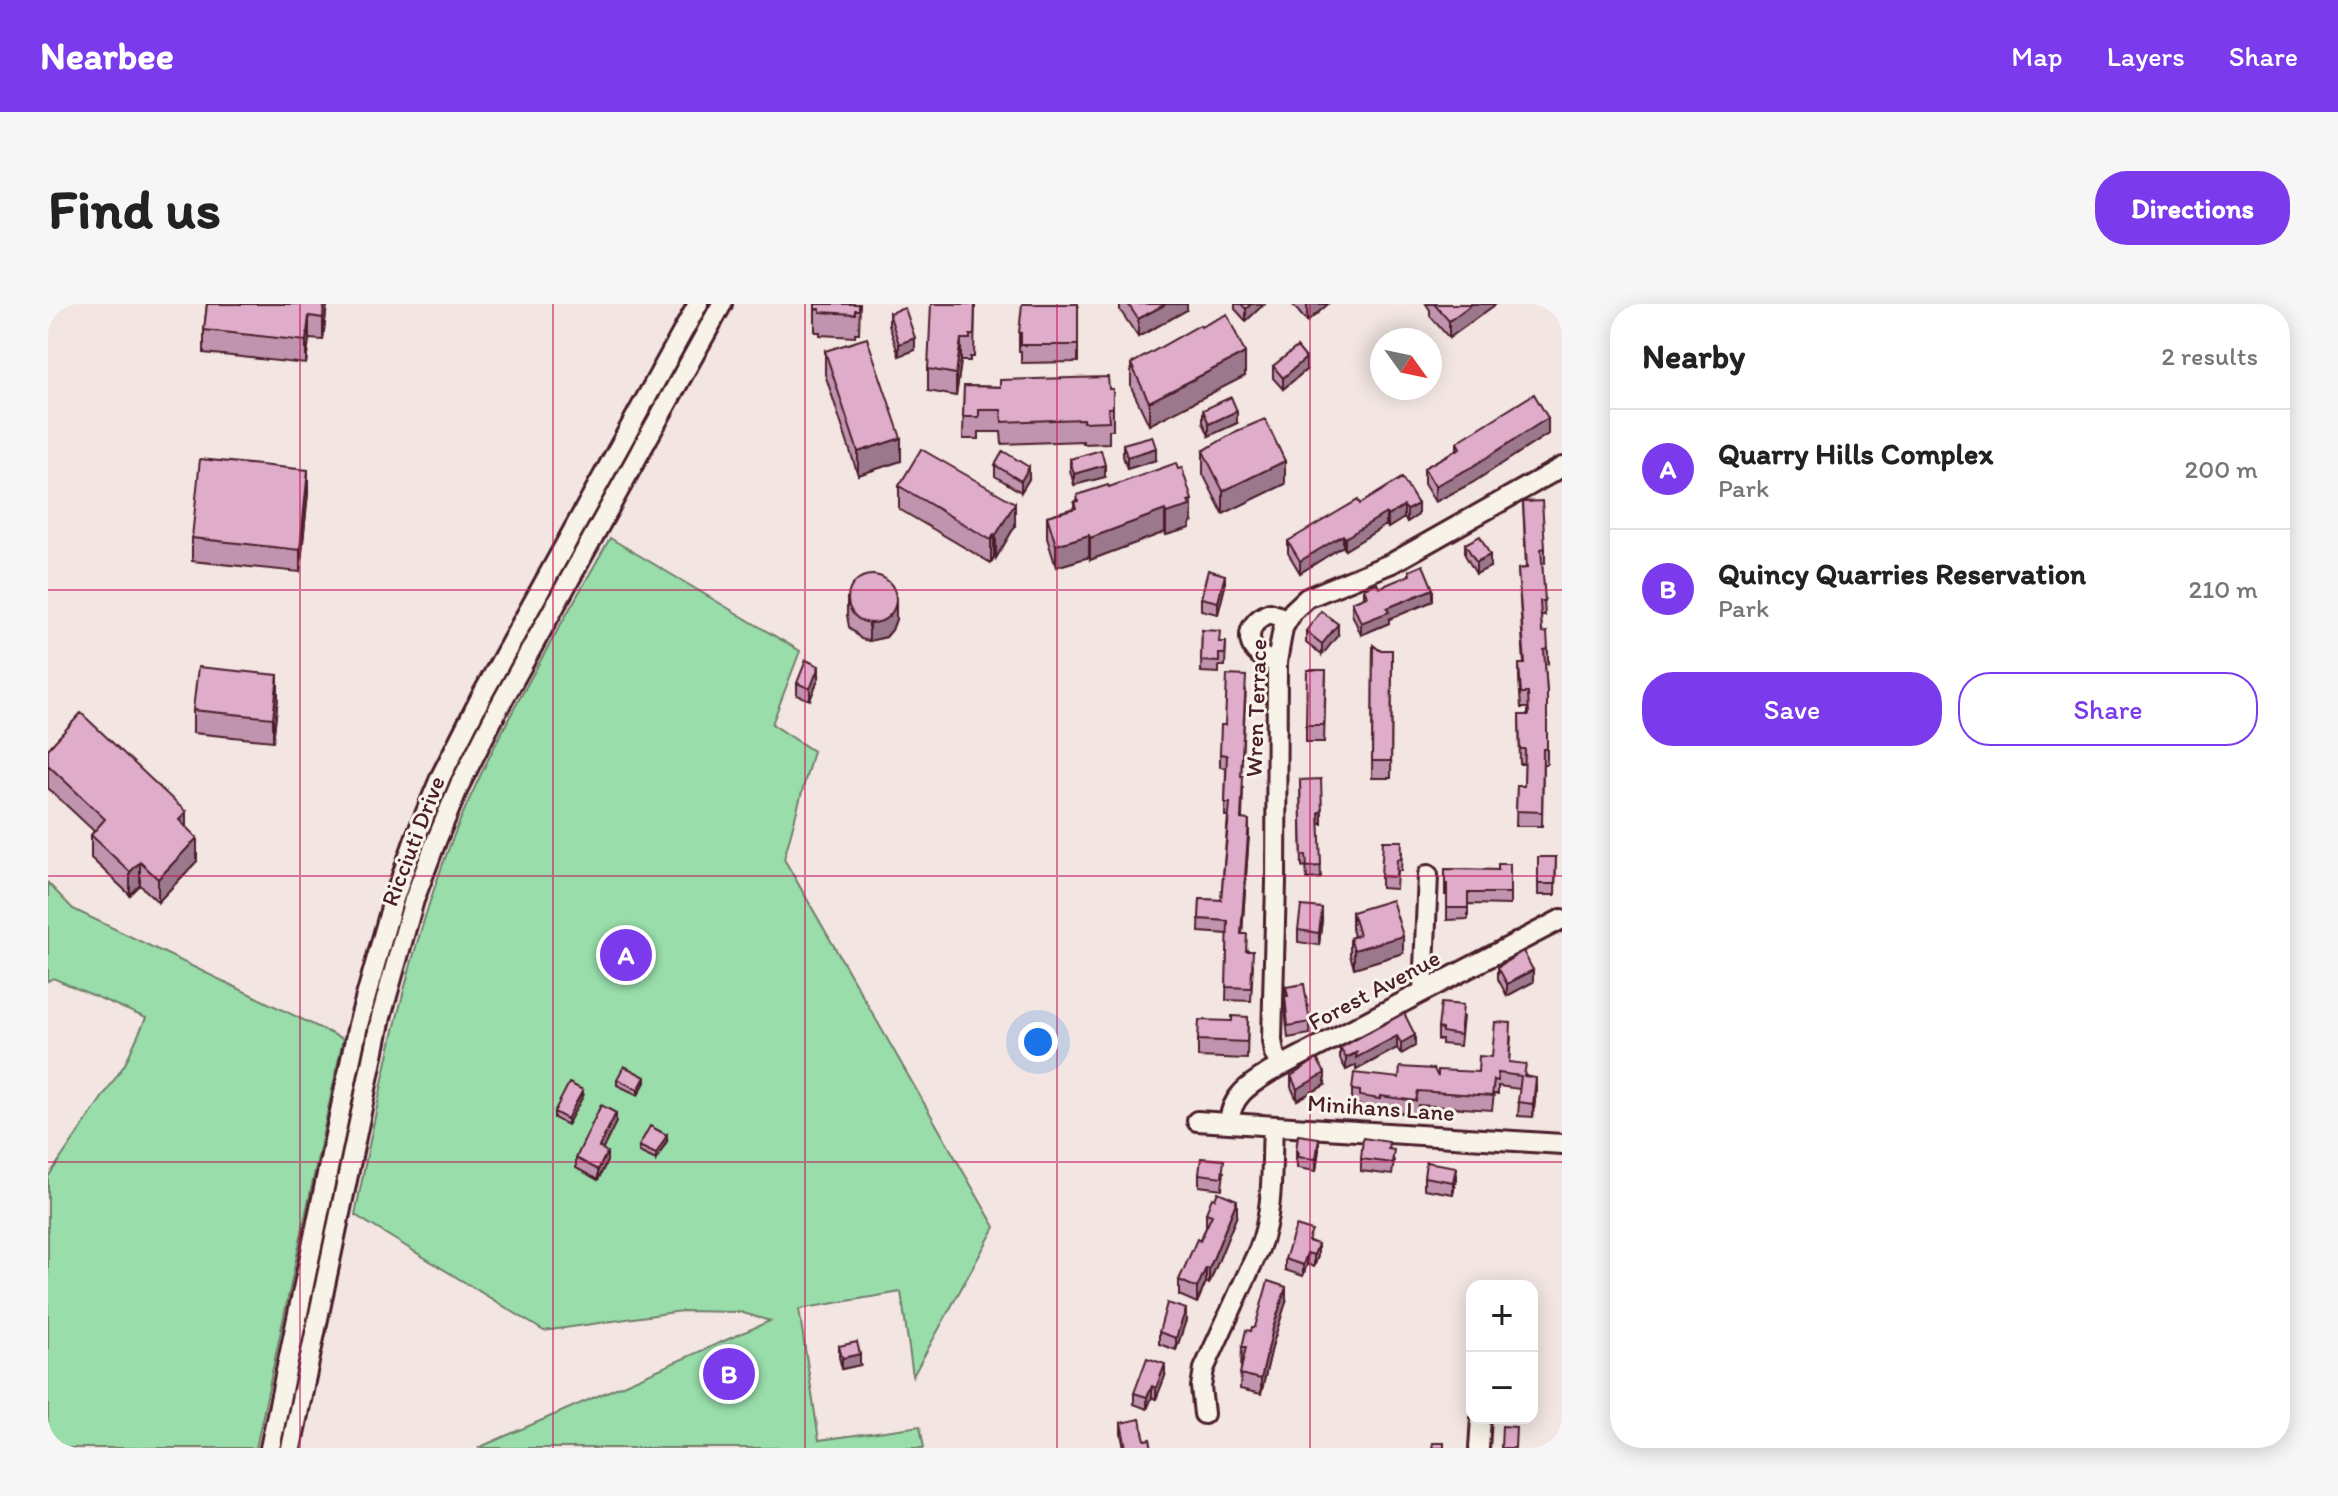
<!DOCTYPE html>
<html lang="en">
<head>
<meta charset="utf-8">
<style>
	:root { --surface:#fff; --page:#f6f6f6; --text:#222; --muted:#767676; --line:#e0e0e0; --accent:#7c3aed }
	body { margin:0; font-family:Itim,sans-serif; background:var(--page); color:var(--text) }
	.controls { position:absolute; right:24px; bottom:24px; display:grid; overflow:hidden; border-radius:16px; box-shadow:0 4px 20px #0003 }
	.controls button { width:72px; height:72px; display:grid; place-items:center; padding:0; border:0; border-bottom:2px solid var(--line); background:var(--surface); color:var(--text); font:40px sans-serif }
	.compass { position:absolute; left:1322px; top:24px; width:72px; height:72px; border-radius:50%; background:var(--surface); box-shadow:0 4px 20px #0003; rotate:123deg }
	.you { position:absolute; left:990px; top:738px; width:28px; height:28px; margin:-20px; border:6px solid #fff; border-radius:50%; background:#1a73e8; box-shadow:0 0 0 12px #1a73e833 }
	.badge { display:grid; place-items:center; width:52px; height:52px; border-radius:50%; background:var(--accent); color:#fff; font-size:26px; font-weight:700 }
	.pin { position:absolute; translate:-50% -50%; border:4px solid #fff; box-shadow:0 2px 8px #0006 }
	.list { margin:0; padding:0; list-style:none }
	h2 { display:flex; justify-content:space-between; align-items:center; height:104px; margin:0; padding:0 32px; font-size:34px }
	h2 small { font-size:26px; font-weight:400; color:var(--muted) }
	.list li { display:grid; grid-template-columns:52px 1fr auto; gap:24px; align-items:center; box-sizing:border-box; height:120px; padding:0 32px; border-top:2px solid var(--line) }
	.list b { display:block; font-size:30px; white-space:nowrap }
	.list p { margin:0; font-size:26px; white-space:nowrap; color:var(--muted) }
	.list em { font-size:26px; font-style:normal; color:var(--muted) }
	.actions { display:flex; gap:16px; padding:24px 32px }
	.actions a { flex:1; padding:18px 0; border:2px solid var(--accent); border-radius:32px; text-align:center; font-size:28px; color:var(--accent) }
	.actions .main { background:var(--accent); color:#fff }
	.map { position:relative; flex:none; width:1514px; height:1144px; overflow:hidden; border-radius:32px }
	header { display:flex; align-items:center; gap:48px; box-sizing:border-box; height:112px; padding:0 40px; background:var(--accent); color:#fff }
	header strong { font-size:38px }
	nav { display:flex; gap:44px; margin-inline-start:auto; font-size:28px }
	.intro { display:flex; align-items:center; justify-content:space-between; box-sizing:border-box; height:192px; padding:0 48px }
	h1 { margin:0; font-size:56px }
	.button { padding:20px 36px; border-radius:32px; background:var(--accent); color:#fff; font-size:28px; font-weight:700 }
	main { display:flex; gap:48px; padding:0 48px }
	aside { flex:1; background:var(--surface); border-radius:32px; box-shadow:0 4px 20px #0003 }
	.map>svg:first-child { display:block }
	.green { fill:#98ddaa; stroke:#717e6a; stroke-width:2 }
	.lines { fill:none; stroke-linecap:round; stroke-linejoin:round }
	.minor-casing { stroke:#4a1f2b; stroke-width:24 }
	.minor { stroke:#f7f3e8; stroke-width:18 }
	.wall { fill:#c094ae; stroke:#4a1f2b; stroke-width:2 }
	.shaded-wall { fill:#9c788d; stroke:#4a1f2b; stroke-width:2 }
	.building { fill:#dfacca; stroke:#4a1f2b; stroke-width:2 }
	.grid { fill:none; stroke:#c2185b; stroke-width:2; stroke-opacity:0.55 }
	.labels { text-anchor:middle; stroke-width:6; stroke-linejoin:round; paint-order:stroke }
	.street-label { font-size:24px; fill:#4a1f2b; stroke:#f7f3e8 }
</style>
</head>
<body>
<header>
<strong>Nearbee</strong>
<nav><a>Map</a><a>Layers</a><a>Share</a></nav>
</header>
<div class="intro"><h1>Find us</h1><a class="button">Directions</a></div>
<main>
<div class="map">
<svg width="1514" height="1144" viewBox="0 0 1514 1144">
	<rect width="100%" height="100%" fill="#f2e5e2"/>
	<filter id="ink" filterUnits="userSpaceOnUse"><feTurbulence type="fractalNoise" baseFrequency=".0125" numOctaves="2"/><feDisplacementMap in="SourceGraphic" scale="16" xChannelSelector="R" yChannelSelector="G"/><feConvolveMatrix kernelMatrix="1 2 1 2 8 2 1 2 1" color-interpolation-filters="sRGB"/></filter>
	<g filter="url(#ink)">
		<path class="green" d="M562,234l190,113 -28,73 41,27 -29,108 211,368 -82,149 -12,-84 -102,17 20,131 101,-14 4,22h-446l292,-127 -30,-9 -58,-1 -138,20 -189,-116c25,-125 49,-251 95,-370 42,-107 104,-207 160,-307z
			M0,579l25,26 270,130 -87,409h-208v-271l77,-113 21,-46 -93,-40 -5,3z"/>
		<g class="lines">
			<g class="minor-casing">
				<path id="minor" d="M1229,358c-31,-5 -38,-37 -7,-49l17,6
					M1375,687l5,-116
					M1232,762l-6,-13 -2,-13 4,-158 1,-220 6,-34 10,-17 14,-13 85,-35 170,-96
					M1149,817l365,23
					M1181,819c2,-27 20,-38 41,-51l292,-153
					M1156,1110l-3,-27 3,-18 55,-120c15,-37 12,-83 14,-123
					M222,1144l88,-423 34,-121 24,-68 25,-60 40,-79 217,-393
					M243,1144l90,-431 33,-117 23,-61 23,-55 39,-77 223,-403
					M1431,1144l2,-30"/>
			</g>
			<use href="#minor" class="minor"/>
		</g>
		<path class="wall" d="M159,0h120l-4,36 -14,-1 -3,25 -102,-11v-23z
			M767,0h45l-1,29h-4v4l-35,-2v-3h-5z
			M927,0l-1,53h-4v4h-9l-5,35 -28,-5v-22z
			M1030,0v58l-57,1v-12h-2v-18z
			M1072,0h67v6l-49,27 -18,-27z
			M1187,0h29l-18,17 -11,-12z
			M1244,0h36l-21,18z
			M1378,0h70l-47,34 -19,-22v-6z
			M841,9l26,37 -16,6 -10,-31z
			M1153,23l44,49 -96,49 -18,-38v-23z
			M777,47l76,110 -43,14 -33,-101z
			M1225,62l33,4 -23,19 -10,-11z
			M916,82l145,3 4,19v22h-4v13l-26,1v-3l-81,3 -1,-12h-22v7h-16z
			M1155,106l34,13 -28,13 -6,-14z
			M1500,130l-76,49 -37,19 -11,-18v-16l33,-19v-7z
			M1075,140l33,16 -29,9 -4,-13z
			M1155,147l82,33 -62,30 -20,-40z
			M1022,155l35,18 -31,8 -4,-15z
			M947,161l34,14 -8,13 -26,-16z
			M1354,174l16,37 -11,7 -3,-4 -16,10 -2,-3 -41,25 -2,-4 -43,27 -12,-20v-12l72,-37z
			M851,182l116,40 -19,32 -2,-1 -3,6 -92,-54z
			M1061,183l83,35 -2,1v5l-24,7 -1,-3 -75,28 -1,-3 -33,10 -9,-29v-22l27,-8v-6l3,-1v-6z
			M260,189l-8,79 -108,-11v-23z
			M1475,198l22,46v15h-3l3,53h-4l1,17 6,16v15h-3l2,29v71h-4l-1,62h-26l1,-40h7l1,-22h-5l-1,-49h9v-7h-7l-2,-29v-15h5l-6,-95 8,-1z
			M1417,240l25,23 -14,7 -11,-19z
			M1361,267l24,30 -44,18v4l-28,12 -9,-21v-12l12,-5v-9h15l30,-12z
			M1177,282l-7,28 -17,-4v-12z
			M799,294l49,21 -4,11 -6,7 -17,4 -8,-2 -12,-12 -2,-12z
			M1154,326l18,12h6l-1,24h-6v7l-18,-1z
			M1258,327l32,4 -16,20 -16,-12z
			M1325,341l6,5h13l-1,128h-19z
			M1278,366l-2,72h-18v-17z
			M771,373l-9,23 -13,-5v-12z
			M1198,385l-5,87 2,13 -1,30 7,14 -7,101 5,17 6,13 -2,37 -25,-1 2,-66 -29,-2 1,-33 21,1 7,-84h-3l1,-48 -6,-1v-13l5,-29z
			M230,394l-5,43 -80,-8v-23z
			M0,445l138,79 11,33 -39,41 -18,-17 -10,10 -39,-37v-23l3,-4 -46,-43z
			M1252,476l22,32v12h-3l2,54 -14,1 -1,-13 -4,1z
			M1354,548l-1,19h-4l-1,18 -15,-1v-12z
			M1490,553h18l-1,38h-17z
			M1462,560v41l-42,-1v15l-21,1v-25h-2v-26l53,1z
			M1304,608l51,41 -49,15 -4,-13v-17l4,-2 -2,-7z
			M1274,616l-3,25 -21,-3v-12z
			M1450,663l35,15 -26,14 -9,-17z
			M1238,683l24,35v12l-22,4 -3,-30z
			M1356,709l11,33 -14,8 -4,-6 -41,22v-5l-10,5 -6,-11v-11z
			M1200,713l-1,42 -49,-2v-17l34,-19z
			M1415,713l-3,29 -18,-2v-4h-4v-12z
			M1463,733l-2,25 17,14 10,15 -3,26 -15,-1 2,-27 -22,-3v8h-4l-2,16 -74,-5 -2,10 -36,-5v3l-20,-3v-5l-8,-1v-14l47,-12 39,-1 40,-5z
			M1243,772l34,9 -28,15 -6,-13z
			M569,775l28,3 -7,13 -21,-10z
			M535,792l-16,29 -13,-7v-6z
			M568,818l-14,27 5,12 -9,19 -22,-12v-10z
			M619,837l-11,19 -17,-8v-6z
			M1271,845l-3,22 -19,-3v-5h-1v-12z
			M1341,845l5,12 -2,14 -31,-4v-12z
			M1176,868l-2,17 -23,-3v-12z
			M1376,873l32,2 -3,15 -29,-5z
			M1158,909l31,2 -28,69 -3,-2 -9,21 -18,-8v-15l27,-52z
			M1264,938l6,14 -4,11 -7,-3 -4,12 -18,-6v-11z
			M1238,998l-13,41 -12,51 -21,-5 2,-42 9,-16z
			M1138,1016l-10,30 -17,-6v-12z
			M791,1042l21,19 -18,4 -3,-12z
			M1117,1072l-9,23 -4,-2 -5,12 -13,-5v-11z
			M1073,1119l24,17 7,8h-28l-3,-14z"/>
		<path class="shaded-wall" d="M276,0h3l-4,36v-22z
			M1118,0h21v6l-49,27v-18z
			M1203,0h13l-18,17v-12z
			M1259,0h21l-21,18z
			M1424,0h24l-47,34v-17z
			M261,12v23l-3,25v-23z
			M867,34v12l-16,6v-12z
			M913,35v22l-5,35v-22z
			M1197,49v23l-96,49v-23z
			M1258,54v12l-23,19v-11z
			M1189,107v12l-28,13v-12z
			M1500,114v16l-76,49 -37,19v-16z
			M853,134v23l-43,14v-23z
			M1108,144v12l-29,9v-12z
			M1237,157v23l-62,30v-23z
			M1057,161v12l-31,8v-11z
			M981,163v12l-8,13v-11z
			M260,166v23l-8,79v-22z
			M1144,196v22l-2,1v5l-24,7v-22z
			M967,199v23l-19,32v-23z
			M1370,200v11l-11,7v-12z
			M1356,202v12l-16,10v-12z
			M1117,206v22l-75,28v-22z
			M1338,209v12l-41,25v-12z
			M946,230v23l-3,6v-23z
			M1041,231v22l-33,10v-22z
			M1295,231v11l-43,27v-12z
			M1442,251v12l-14,7v-12z
			M1177,271v11l-7,28v-12z
			M1385,285v12l-44,18v4l-28,12v-12l26,-15z
			M848,298v17l-4,11 -6,7 -17,4v-17z
			M1290,320v11l-16,20v-11z
			M771,362v11l-9,23v-11z
			M230,371v23l-5,43v-23z
			M138,508v23l-7,-15z
			M1201,516v13l-8,114v-13z
			M149,534v23l-39,41v-23z
			M92,558v23l-10,10v-23z
			M1274,604v12l-3,25v-12z
			M1355,632v17l-49,15v-18z
			M1485,666v12l-26,14v-12z
			M1367,731v11l-14,8v-11z
			M1349,732v12l-41,22v-5l-10,5v-12z
			M1277,769v12l-28,15v-11z
			M597,773v5l-7,13v-5z
			M1488,774v13l-3,26v-13z
			M535,786v6l-16,29v-6z
			M568,809v9l-17,35v-10z
			M619,831v6l-11,19v-6z
			M1271,834v11l-3,22v-12z
			M559,848v9l-9,19v-10z
			M1408,863v12l-3,15v-12z
			M1189,896v15l-28,69v-15z
			M1270,940v12l-4,11v-12z
			M1259,949v11l-4,12v-11z
			M1158,964v14l-9,21v-15z
			M1238,983v15l-13,41 -12,51v-15l12,-51z
			M1138,1005v11l-10,30v-12z
			M812,1050v11l-18,4v-11z
			M1117,1060v12l-9,23v-11z
			M1104,1082v11l-5,12v-12z"/>
		<path class="building" d="M159,0h117l-1,14 -14,-2 -3,25 -102,-11z
			M767,0h44v6h-4v4l-35,-2v-3h-5z
			M883,0h44l-1,31h-4v4h-9l-5,35 -28,-5z
			M974,0h56v41h-57v-12h-2z
			M1080,0h38l-28,15z
			M1193,0h10l-5,5z
			M1386,0h38l-23,17z
			M857,4l10,30 -16,6 -10,-31z
			M1179,10l18,39 -96,49 -18,-38 69,-39 1,2z
			M819,34l34,100 -43,14 -33,-101z
			M1249,43l9,11 -23,20 -10,-12z
			M1060,73l1,12h4v19h-5l1,13 -26,1v-3l-81,3 -1,-12h-22v7h-16l1,-31 36,1v-7z
			M1486,90l14,24 -76,49 -37,19 -11,-18 36,-20 -3,-6z
			M1183,93l6,14 -28,13 -6,-14z
			M1217,115l20,42 -62,30 -20,-40 34,-20z
			M1104,132l4,12 -29,9 -4,-13z
			M873,145l94,54 -19,32 -2,-1 -3,6 -92,-54z
			M1053,146l4,15 -31,9 -4,-15z
			M955,147l26,16 -8,14 -26,-16z
			M152,155l108,11 -8,80 -108,-12z
			M1128,159l2,6 4,-1 10,32 -4,1 2,5 -24,7 -1,-3 -75,28 -1,-3 -33,10 -9,-29 29,-8 -2,-6 4,-1 -1,-6 31,-10 1,2z
			M1354,174l16,26 -11,6 -3,-4 -16,10 -2,-3 -41,25 -2,-3 -43,26 -12,-20 70,-41 2,4z
			M1494,197l3,47 -4,1 4,52h-5l2,32 5,-1 1,17 -4,1 3,43v56h-4l-1,63 -26,-1 1,-25h7l1,-37h-5l-1,-34h10l-1,-22h-7l-2,-29h6l-7,-95 9,-1 -4,-66z
			M1432,232l10,19 -14,7 -11,-18z
			M1375,261l10,24 -46,19 2,4 -28,11 -9,-21 15,-6 -3,-8 13,-5 2,5 31,-13 -1,-4z
			M1160,266l17,5 -7,27 -17,-4z
			M800 295a24 24 0 1 1 48 0a24 24 0 1 1-48 0Z
			M1273,307l17,13 -16,20 -16,-13z
			M1154,326l18,1 -1,11h7l-1,12h-6v8l-18,-1z
			M1325,341l6,5h13l-1,111h-19z
			M758,356l13,6 -9,23 -13,-6z
			M150,363l80,8 -5,43 -80,-8z
			M1259,366h19l-2,55h-18z
			M1179,371l19,1 -5,100h2l-2,43 8,1 -8,114h6l-1,17h7l-2,37 -25,-1 2,-66 -29,-2 1,-20 21,1 9,-97h-5l2,-48 -7,-1 1,-29h4z
			M33,409l105,99 -7,8 18,18 -39,41 -18,-17 -10,10 -39,-37 14,-16 -57,-54v-16z
			M1273,475l1,33h-3l2,54 -14,1 -1,-12h-4l-2,-75z
			M1335,537h19l-1,18h-4l-1,18 -15,-1z
			M1490,553h18l-1,27h-17z
			M1450,560h12v29h-42v15h-21v-24h-2v-15l53,1z
			M1344,596l11,36 -49,14 -4,-12 9,-3 -7,-23z
			M1253,602l21,2 -3,25 -21,-3z
			M1475,647l10,19 -26,14 -9,-17z
			M1256,680l6,38 -22,4 -3,-30h3l-2,-9z
			M1393,699l22,2 -3,30 -18,-3v-3l-4,-1z
			M1356,709l11,22 -14,8 -4,-7 -41,22 1,-6 -11,6 -6,-10z
			M1184,712l16,1 -1,25 -49,-2 1,-20 33,1z
			M1447,718l16,1 -2,39 17,2 -2,12 12,2 -3,26 -15,-2 3,-26 -23,-3v8l-4,-1 -2,16 -74,-5 -2,10 -36,-5v3l-20,-3v-5l-8,-1 2,-17 45,5 1,-11 34,2 4,8v-7l40,2 1,-16 13,1z
			M1269,755l8,14 -28,16 -6,-13z
			M576,762l21,11 -7,13 -21,-11z
			M521,779l14,7 -16,29 -13,-7z
			M553,801l15,8 -17,34 8,5 -9,18 -22,-12z
			M602,822l17,9 -11,19 -17,-8z
			M1250,831l21,3 -3,21 -19,-2 1,-5 -2,-1z
			M1315,834l26,4 -1,7 6,1 -2,13 -31,-4z
			M1153,854l23,2 -2,17 -23,-3z
			M1378,858l30,5 -3,15 -29,-5z
			M1170,888l19,8 -28,69 -3,-1 -9,20 -18,-8 18,-41 3,2 12,-26 -6,-2 6,-15 3,1z
			M1248,922l16,5 -4,10 10,3 -4,11 -7,-2 -4,12 -18,-6z
			M1220,977l18,6 -13,41 -12,51 -21,-5 6,-27h-4l4,-17 5,1 1,-4h3z
			M1119,999l19,6 -10,29 -17,-6z
			M809,1038l3,12 -18,4 -3,-12z
			M1099,1054l18,6 -9,24 -4,-2 -5,11 -13,-4z
			M1092,1115l5,21 5,-1 2,9h-26l-5,-25z
			M1454,1122l14,1 -1,21h-14z
			M1385,1139h11v5h-12z"/>
	</g>
	<path class="grid" d="M252,0v1144M505,0v1144M757,0v1144M1009,0v1144M1262,0v1144M0,286h1514M0,572h1514M0,858h1514"/>
	<g class="labels">
		<g class="street-label">
			<text transform="translate(1208 404) rotate(-88)" y="8">Wren Terrace</text>
			<text transform="translate(365 537) rotate(-69)" y="8">Ricciuti Drive</text>
			<text transform="translate(1326 686) rotate(-28)" y="8">Forest Avenue</text>
			<text transform="translate(1333 804) rotate(4)" y="8">Minihans Lane</text>
		</g>
	</g>
</svg>
<div class="controls">
<button>+</button>
<button>−</button>
</div>
<svg class="compass" viewBox="-18 -18 36 36"><path d="M0-13l5 13h-10z" fill="#e53935"/><path d="M0 13l5-13h-10z" fill="#767676"/></svg>
<div class="you"></div>
<div class="pin badge" style="left:578px;top:651px">A</div>
<div class="pin badge" style="left:681px;top:1070px">B</div>
</div>
<aside>
<h2>Nearby<small>2 results</small></h2>
<ul class="list">
<li><span class="badge">A</span><div><b>Quarry Hills Complex</b><p>Park</p></div><em>200 m</em></li>
<li><span class="badge">B</span><div><b>Quincy Quarries Reservation</b><p>Park</p></div><em>210 m</em></li>
</ul>
<div class="actions"><a class="main">Save</a><a>Share</a></div>
</aside>
</main>
</body>
</html>
